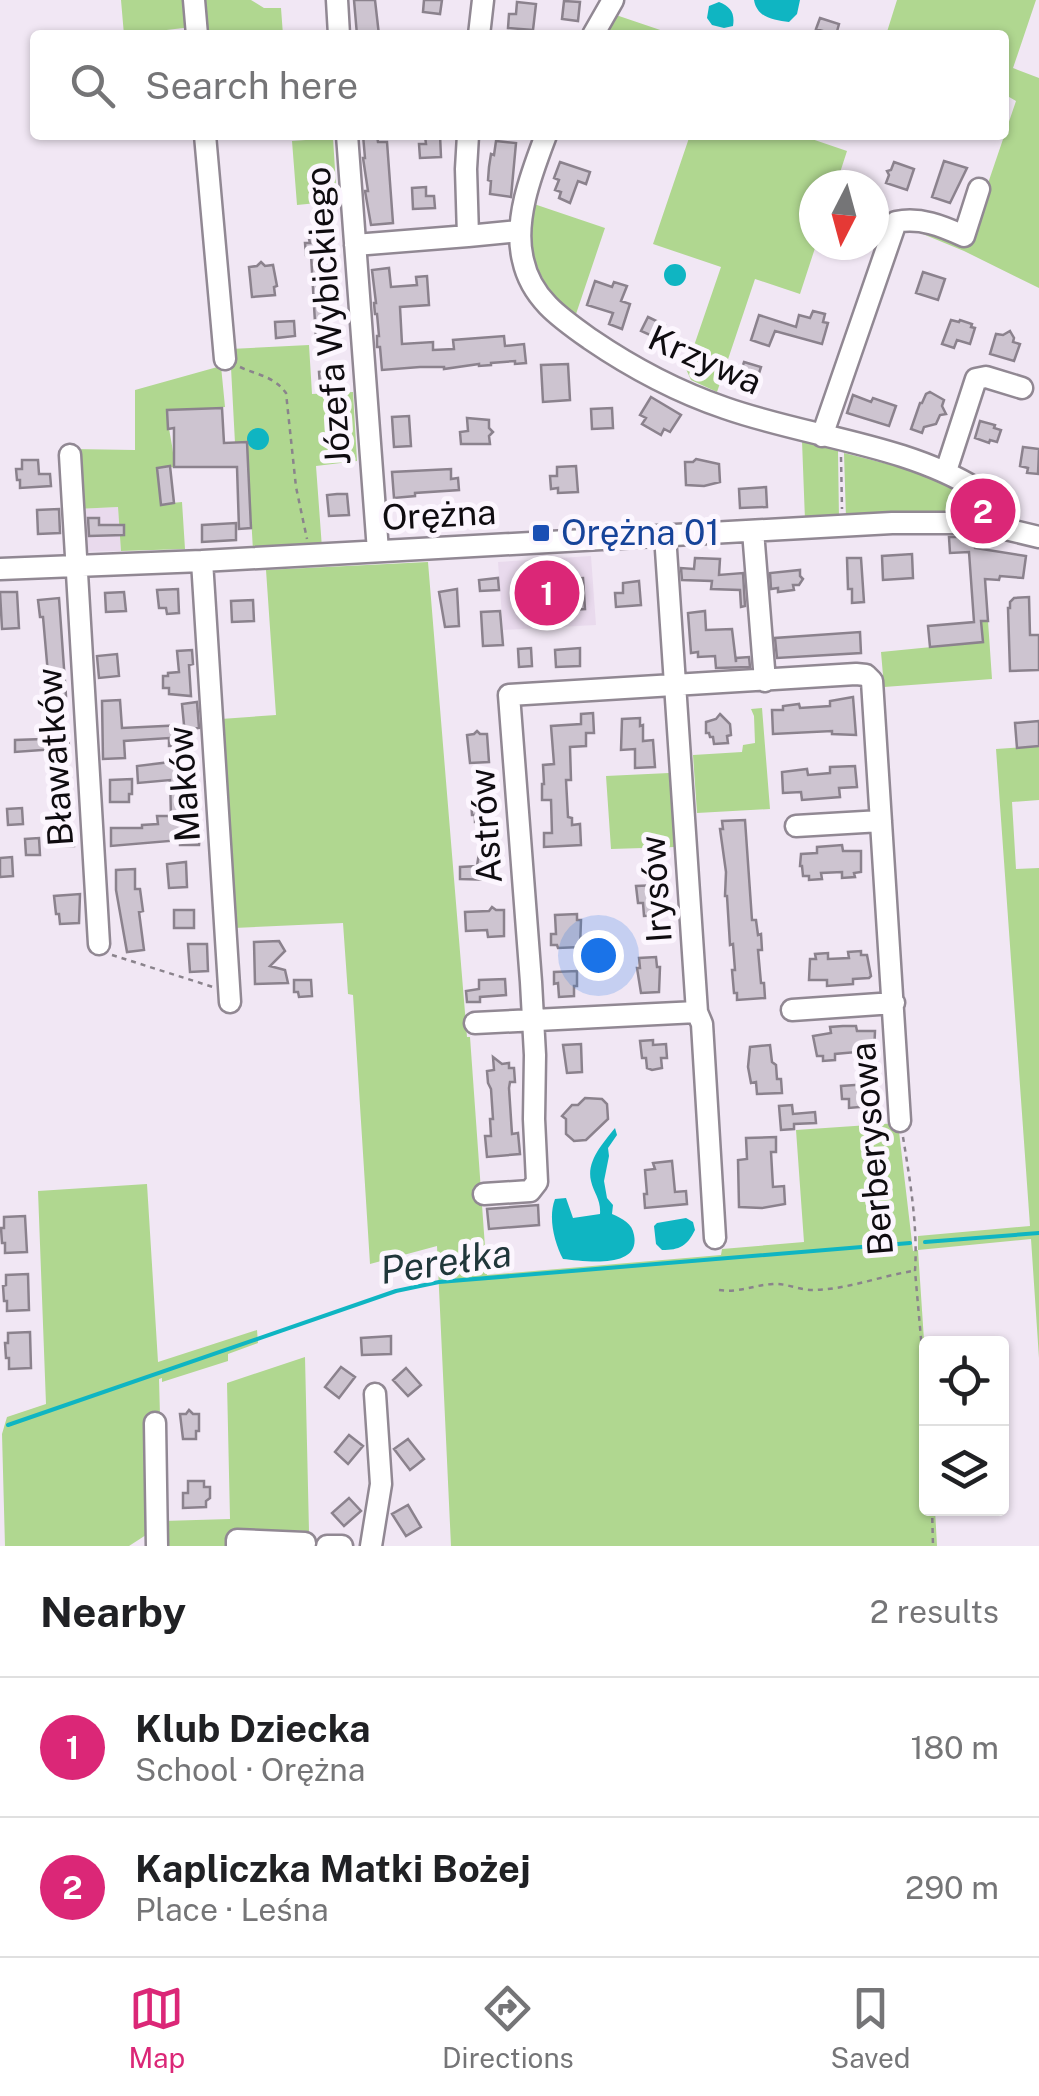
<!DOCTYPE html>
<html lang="en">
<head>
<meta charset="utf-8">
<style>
	:root { --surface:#fff; --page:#f6f6f6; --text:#202124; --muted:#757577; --line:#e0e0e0; --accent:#db2777 }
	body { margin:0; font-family:"Public Sans",sans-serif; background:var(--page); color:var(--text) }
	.controls { position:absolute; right:30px; bottom:30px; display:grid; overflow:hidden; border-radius:10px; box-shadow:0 2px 8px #0004 }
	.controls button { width:90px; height:90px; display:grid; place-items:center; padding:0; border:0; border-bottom:2px solid var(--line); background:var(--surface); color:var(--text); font:50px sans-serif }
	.compass { position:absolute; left:799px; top:170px; width:90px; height:90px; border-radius:50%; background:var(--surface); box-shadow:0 2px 8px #0004; rotate:186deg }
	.you { position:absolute; left:598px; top:955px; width:35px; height:35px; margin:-25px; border:8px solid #fff; border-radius:50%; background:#1a73e8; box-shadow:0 0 0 15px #1a73e833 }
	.badge { display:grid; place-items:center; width:65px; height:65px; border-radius:50%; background:var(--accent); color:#fff; font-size:32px; font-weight:700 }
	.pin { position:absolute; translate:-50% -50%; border:5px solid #fff; box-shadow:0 2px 10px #0006 }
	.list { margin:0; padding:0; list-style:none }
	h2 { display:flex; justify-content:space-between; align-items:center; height:130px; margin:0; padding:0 40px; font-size:42px }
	h2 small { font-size:32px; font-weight:400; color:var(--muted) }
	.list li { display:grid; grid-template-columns:65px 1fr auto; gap:30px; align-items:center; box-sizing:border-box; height:140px; padding:0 40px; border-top:2px solid var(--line) }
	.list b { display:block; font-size:38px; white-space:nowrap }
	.list p { margin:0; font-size:32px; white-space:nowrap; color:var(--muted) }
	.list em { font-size:32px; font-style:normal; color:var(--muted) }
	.icon { flex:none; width:55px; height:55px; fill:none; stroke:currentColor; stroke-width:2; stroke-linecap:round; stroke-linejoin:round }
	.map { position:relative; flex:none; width:1039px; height:1546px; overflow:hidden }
	.search { position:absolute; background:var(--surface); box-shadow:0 2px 8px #0004; left:30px; right:30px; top:30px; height:110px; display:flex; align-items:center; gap:25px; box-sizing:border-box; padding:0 35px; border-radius:10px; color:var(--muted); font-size:38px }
	.sheet { height:410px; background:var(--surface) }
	nav { display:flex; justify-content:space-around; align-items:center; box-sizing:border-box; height:140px; border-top:2px solid var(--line); background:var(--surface); font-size:28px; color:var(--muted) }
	nav a { display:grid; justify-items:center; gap:5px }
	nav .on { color:var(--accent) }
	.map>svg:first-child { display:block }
	.built { fill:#e9daed }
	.green { fill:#b0d790 }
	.water { fill:#0fb5c2 }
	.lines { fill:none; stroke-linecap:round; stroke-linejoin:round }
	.stream { stroke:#0fb5c2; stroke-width:4 }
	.building { fill:#cdc4d0; stroke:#8b828d; stroke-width:2.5 }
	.minor-casing { stroke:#918893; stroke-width:25 }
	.path { stroke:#8a838c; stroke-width:2.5; stroke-dasharray:5 5; stroke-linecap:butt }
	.minor { stroke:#fff; stroke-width:20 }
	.transit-dot { fill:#1a4fb4; stroke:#fcf6fe; stroke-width:4 }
	.labels { text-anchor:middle; stroke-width:10; stroke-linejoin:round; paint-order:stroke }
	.street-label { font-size:35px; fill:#0f0c10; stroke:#fcf6fe }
	.transit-label { font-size:35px; fill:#164399; stroke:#fcf6fe; text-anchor:start }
	.water-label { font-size:38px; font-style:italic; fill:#20373a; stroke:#fcf6fe }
</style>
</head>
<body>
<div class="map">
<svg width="1039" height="1546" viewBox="0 0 1039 1546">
	<rect width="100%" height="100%" fill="#f1e7f4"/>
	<path class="built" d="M118,507l3,44 -42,1 -3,-43z
		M591,556l5,69 -93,5 -5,-68z"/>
	<path class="green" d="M121,0h69l2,27 -68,8z
		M199,0h52l13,8h17l2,27h-80z
		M897,0h139l-23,68 26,10v210l-75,-37 -51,-21v-5l54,20 49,-144 -12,-7v-59h-118z
		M616,15l59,20h-70z
		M690,135h110l47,16 -11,34h-22v60h2l-16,49 -45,-15 -38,113 -26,-12 -5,-11 35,-102 -68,-23z
		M333,138l4,63 -40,4 -5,-64z
		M534,204l71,24 -30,89c-37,-33 -50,-64 -41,-113z
		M309,345l3,49 41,-2 4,69 -41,5 6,82 -69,3 -6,-108h-12l-5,-94z
		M221,366l4,41 -58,4c1,20 7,36 7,56l-17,1 4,36 21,-2 3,47 -64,2 -3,-44 -42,2 -4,-60 63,1v-60z
		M802,441l36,9 1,69 -34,1z
		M844,453l83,21 53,28 -4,12 -63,-2v4l-67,2z
		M428,562l39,475h3l17,238 234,-20 1,-6 82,-7 -8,-112 102,-7 15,128 5,-1v-14l112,-10 -34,-477 43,-3v54l-27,2 4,67 23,-1v490l-8,-119 -113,11 8,120v138l9,1 2,37h-486l-14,-300 -67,18 -17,-269 -5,-1 -5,-71 -109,5 -13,-209 55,-4 -10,-145z
		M981,621h7l4,58 -108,8 -3,-35 101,-10z
		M762,708l8,101 -73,4 -4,-58 49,-3 1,-7 12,-2 -1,-27 -3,-7z
		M669,773l6,74 -64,2 -5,-73z
		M147,1184l11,178 99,-32 1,13 -30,11v7l-66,21v-4l-3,1 1,37 -14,3 3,101 -3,15 -17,11h-124l-3,-112 5,-17 39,-13 -8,-213z
		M305,1357l4,174 -77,-2v17h-67l-2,-25 67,-2 -3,-136z"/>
	<path class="water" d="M754,0h46l-3,14 -8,8c-15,-2 -32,-4 -35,-22z
		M719,2c12,5 16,11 14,24l-9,2 -12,-3 -5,-7 2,-12z
		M664 275a11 11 0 1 1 22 0a11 11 0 1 1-22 0Z
		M247 439a11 11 0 1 1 22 0a11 11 0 1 1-22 0Z
		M615,1128l2,7 -9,13 1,8 -5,25 3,17 6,7 -1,9c11,5 20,9 22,21 7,35 -50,26 -71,24 -9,-17 -15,-42 -8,-60l11,-1 7,20 27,-4c1,-15 -6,-20 -9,-33 -5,-20 13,-39 24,-53z
		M686,1218l7,4 2,8c-8,16 -15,20 -33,20l-6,-6 -2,-18 3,-3z"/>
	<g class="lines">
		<path class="stream" d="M925,1242l114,-9
			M8,1425l388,-134 43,-9 471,-39"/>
	</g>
	<path class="building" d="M354,0h21l4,35h-22z
		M424,0h18l-2,14 -17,-2z
		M564,1l16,1 -2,19 -16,-2z
		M517,2l19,2 -3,26 -25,-2 1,-14h7z
		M820,18l19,6 -3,11 -20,-6z
		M363,135h14l1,7h9l6,81 -22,2 -6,-34h3l-5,-33h2z
		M428,135h12l1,22 -21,1 -1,-14h7l-1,-8z
		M496,141l20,2 -5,54 -21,-3 1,-13 -3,-1 1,-13 2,-13 3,1z
		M944,161l23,7 -17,35 -18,-6z
		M560,162l30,10 -4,12 -8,-3 -8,22 -11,-5 2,-6 -6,-2 4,-10 -5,-2z
		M894,162l20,7 -7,21 -21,-7 3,-8 -2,-4 4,-1z
		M426,187v9h8l1,12 -22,1 -1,-21z
		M319,229l9,9 1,8h5l1,12 -2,1 4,56 -8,1 1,22 -14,1 -5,-84h-5l-1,-12h5l-1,-4z
		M261,262l4,4 8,-1 4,21 -3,1 1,8 -23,2 -3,-30 8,-1z
		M389,268l2,19 26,-2 -1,-8 11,-1 2,29 -29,2 2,37 31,-2v8l21,-1 -1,-9 51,-4 1,10 19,-2 2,19 -11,1v-3l-24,2v2l-12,1v-2l-35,5v-2h-24l-38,3 -2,-23h-3v-11h2l-2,-22h-2l-1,-11h2l-4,-33z
		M923,272l22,7 -7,21 -22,-7z
		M595,281l17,6 2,-5 13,4 -6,15 9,3 -8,25 -13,-5 4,-11 -26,-8z
		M813,311l12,3 -2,8 5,1 -6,21 -47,-13 -6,15 -18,-6 8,-25 37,12 3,-12 11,3z
		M648,317l17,8 -6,14 -18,-8z
		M951,320l8,2 1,-2 12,4 -1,3 4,1 -5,16 -13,-4 -3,8 -12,-4z
		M294,321l1,15 -19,2 -1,-16z
		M1010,331l4,7 -1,4 7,2 -6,17 -24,-7 6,-20 7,1z
		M744,362l17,5 -8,25 -17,-5z
		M568,364l2,36 -27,2 -2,-37z
		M342,370l1,13 -23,2 -1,-13z
		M930,392l14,8 -2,6 4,8 -6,1 -4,9 -12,3 -2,6 -11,-4 9,-26h2l4,-9z
		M853,395l18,7 2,-4 23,8 -7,20 -42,-13z
		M651,397l30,18 -11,17 -6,-3 -3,6 -19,-11 4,-6 -6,-3z
		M222,408l2,35 23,-1 4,86 -12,1 -2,-62h-63v-39l-6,1 -1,-19z
		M612,408l1,20 -21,1 -1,-20z
		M409,416l2,30 -17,1 -2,-30z
		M467,418l22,2v8l4,4 -4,4 1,8h-29l-1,-12 8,-1z
		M980,421l15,4 -1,3 7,2 -4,12 -7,-2 -1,3 -14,-5z
		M1023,447l16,2 -1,25 -11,-1 1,-5 -8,-2z
		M696,459l23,5 1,18 -16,4 -18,-1 -1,-23h8z
		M22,460h16l1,14h11l1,12 -31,2v-8h-3l-1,-11h6z
		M170,466l4,37 -13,2 -4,-37z
		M576,466l2,26 -20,1v-5l-7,1 -1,-13h7v-9z
		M451,469v10l7,-1 1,12 -44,3v3l-21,2 -2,-26z
		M766,487l1,20 -27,1 -1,-19z
		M337,494h10l2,21 -20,1 -2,-21z
		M59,509l1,24 -22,1 -1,-24z
		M88,518h11v7h25v10l-35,1z
		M236,523v17l-34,2v-17z
		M949,537h25l1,11 51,8 -3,22 -23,-2 -1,4 -14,-1 3,42h-7l2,21 -53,5 -2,-21 46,-4 -5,-70 -19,1z
		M912,554l1,24 -30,2 -1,-24z
		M695,558l25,1 -1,16 24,-2 2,33 -4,1 -1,-17 -29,-1 1,-8 -30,-1 -1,-12 13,1z
		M847,558h14l3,44 -12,1v-14h-4z
		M800,570v6l3,3 -4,6h-6l1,5 -16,2v-4l-7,1 -1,-16z
		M498,578l1,12 -19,1 -1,-11z
		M583,578l2,31 -32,2 -2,-31z
		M639,581l2,24 -25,2 -1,-14h8v-10z
		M178,589l1,24 -12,1 -1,-6h-7l-2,-18z
		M457,589l2,37 -14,1 -6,-35z
		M0,592h17l2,36 -17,1z
		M124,592l2,19 -20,1 -1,-19z
		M1029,597l1,38h9v35l-29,1 -2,-63h2v-6l4,-4z
		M59,598l7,98 -16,1 -7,-80h-3l-2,-17z
		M253,600l1,21 -22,1 -1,-21z
		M500,611l3,34 -20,1 -2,-34z
		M705,611l1,19 26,-1 4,33v-4l13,-1 1,10 -34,1 -1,-12 -17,1v-5l-7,1 -3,-40z
		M860,632l1,21 -84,5 -2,-20z
		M531,648l1,18 -13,1 -1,-18z
		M580,648v18l-24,1 -1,-17z
		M192,650l1,14 -4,1 2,31 -22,-2v-6h-6v-12h5v-3l11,-1 -2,-21z
		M117,654l2,22 -20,2 -2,-22z
		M853,697l3,38 -24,-1v-3l-59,3 -1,-24h11v-4l16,-2 1,4 30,-2v-5z
		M120,700l2,28 62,-3 -2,-21 15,-2 2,26 -9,1 1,16 -22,1v-8l-45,3 1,17 -22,1 -1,-58z
		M593,713l1,20h-8v13l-16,1 1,33h-5l2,37 4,1v7l8,-1 1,21 -37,2v-14h8l-1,-33h-9v-16h2l-1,-19 11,-1 -3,-38 30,-2v-10z
		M720,714l10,10 1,11 -4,1 1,7 -14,1 -1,-7h-3l-1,-4h-3v-11l10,-3z
		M640,718v8l3,-1v16l10,-1 2,27 -20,1v-19l-14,1 1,-31z
		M1039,721v25l-22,2 -2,-25z
		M68,730l1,18 -54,4v-12l28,-1 -1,-8z
		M477,731l3,3h7l2,28 -19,1 -3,-28 7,-1z
		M179,761l2,25 16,-1 4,40 -2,20h-19v-5l-69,6v-18h31v-3l16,-1 -1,-8h14l-1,-36 -32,3 -1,-17z
		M855,766l2,21 -18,1 1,9 -38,3 -1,-8 -18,1 -1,-21 25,-3 1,6 22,-2v-6z
		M132,779v15h-3v8h-19v-22z
		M491,798l-1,24h-15v-7h-3l-1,-16z
		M22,808l1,16 -15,1 -1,-16z
		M745,820l7,100h4l2,15 3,-1 1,16h-4l3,33h3l1,15 -28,2v-7h-3l-2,-23h3l-2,-26 -3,1 -3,-49h-2l1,-24 -6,-43h3l-1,-8z
		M58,831h16v15h-16z
		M39,838l1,17h-14l-1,-16z
		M842,845l1,6h18v21l-7,1 1,4 -13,1v-6l-21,1 1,6 -13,1v-4h-6l-1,-10h-2l1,-12 16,-1v-6z
		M494,852l2,28 -36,-1v-12l17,-1 2,-13z
		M12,857l1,19 -13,1v-19z
		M186,862l1,25 -18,1 -2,-24z
		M135,869v20h5l3,22 -4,1 5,38 -17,2 -11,-62v-20z
		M660,885l2,30 -18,1 -1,-13h-5l-2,-17z
		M80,894l-1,29 -19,1 -1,-10h-3l-2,-18z
		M492,907l4,3h8v26l-16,1 -1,-7 -21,1 -1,-19 24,-1z
		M174,910h20v18h-20z
		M577,914v6h4l-1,27 -22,1 -1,-3h-6v-11h5l-1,-19z
		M279,941l6,10 -15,15 15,4 3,13 -33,1 -1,-42z
		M188,944h19l1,27 -18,1z
		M861,951v4h6l4,21 -2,2 -16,1v5l-26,2v-6h-18l1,-21h6l-1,-5 13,-1v6l21,-1 -1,-6z
		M656,957l1,10h3l-1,25 -18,1 -4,-25h3l-1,-10z
		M577,971v15h-3v10l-15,1 -1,-14 -4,1v-12z
		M505,979l1,16 -26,2v5h-13l-1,-11 13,-2v-9z
		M294,980h17l1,16 -13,1 -1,-5h-4z
		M843,1026h13l1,5h18l-1,22h-6v4l-12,1v-6l-21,2v6l-12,1v-5h-6l-4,-20 18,-3 -1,-6z
		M653,1040v5l13,-1 1,14h-6l1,10 -10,2 -5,-2 -1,-10h-4l-2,-17z
		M581,1044l1,28 -15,1 -4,-28z
		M770,1045l2,17 4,3 1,14h4l1,14 -25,1 -1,-12 -5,1 -3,-16 2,-20z
		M493,1057l9,7 7,-1v5h5l1,14h-5l-1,6 3,46 6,-1 2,21 -33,3 -2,-21h6l-1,-17h3l-2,-30 -3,-6 -1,-12 7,-1z
		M869,1084l1,22 -21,2v-9h-7l-1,-13z
		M585,1098l17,1 5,5 1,15 -22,21 -12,1 -8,-7v-15l-4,-3 10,-11h6z
		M792,1105l1,9 22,-2 1,11 -22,1v5l-13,1 -2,-24z
		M776,1137v15h-5l2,35 11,-1 1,18 -23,4 -23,-1 -1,-47 9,-1 -1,-21z
		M672,1161l3,31 11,-1 1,13 -42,4 -1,-14h3l-2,-24 10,-1 -2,-6z
		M538,1205l1,20 -50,4 -2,-20z
		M25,1216l2,36 -22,1v-10h-3l-1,-15h3v-11z
		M28,1274l1,36 -22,1v-10h-3l-1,-15 3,-1v-10z
		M30,1332l1,36 -22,1v-11h-3l-1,-15h3v-10z
		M391,1336v18l-29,1 -1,-17z
		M341,1367l14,10 -16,21 -14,-11z
		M406,1368l15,17 -13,11 -15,-16z
		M189,1410l4,4h6v17h-3v8h-13l-3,-25h6z
		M349,1435l14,11 -15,18 -13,-12z
		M408,1439l16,20 -14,11 -16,-21z
		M188,1481h16v6h6v11l-4,3v6l-23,1v-15h5z
		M349,1498l12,13 -17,15 -12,-13z
		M408,1505l13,22 -15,9 -14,-22z"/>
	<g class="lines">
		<g class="minor-casing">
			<path id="minor" d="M194,0l3,35
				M337,0l2,35
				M479,35l4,-35
				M593,35l20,-35
				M205,135l20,224
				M347,135l31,416
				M546,135c-14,37 -33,85 -23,125 8,38 37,58 67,79 41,28 88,53 135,69 82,29 180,36 253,82 6,4 14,8 18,14 4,7 2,14 1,22
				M468,236l51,-5
				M355,245l113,-9 -2,-67 2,-34
				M822,436l74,-214c24,-5 46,4 68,14l15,-47
				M70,455l29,489
				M946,471l30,-92 10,-2 36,11
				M753,531l12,150
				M665,535l32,477 5,12 13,214
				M202,561l28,441
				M0,569l202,-8 690,-38h88l59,14
				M796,826l85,-5
				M792,1010l102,-7
				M475,1023l222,-11
				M484,1194l46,-3 7,-9 -3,-63 1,-64 -4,-73 -22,-287 347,-21 10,1 6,6 28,440
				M155,1423l2,123
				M237,1546v-6l68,3
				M327,1546h15
				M371,1546l10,-62 -6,-90"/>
		</g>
		<path class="path" d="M240,367c17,8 34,9 46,26l10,94 11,52
			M841,457l1,52
			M558,561l2,18
			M112,955l101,32
			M903,1137c7,43 15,90 12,134l11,124
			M719,1290c21,3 34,-5 54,-6 13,-1 26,6 39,6 34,0 68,-14 101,-19
			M932,1508l1,38"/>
		<use href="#minor" class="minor"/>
	</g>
	<rect class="transit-dot" x="531" y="523" width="20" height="20" rx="5"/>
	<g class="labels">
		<g class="street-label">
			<text transform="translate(328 316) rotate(-94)" y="12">Józefa Wybickiego</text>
			<text transform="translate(705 360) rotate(24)" y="12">Krzywa</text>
			<text transform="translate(439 515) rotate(-3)" y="12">Orężna</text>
			<text transform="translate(55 757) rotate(-94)" y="12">Bławatków</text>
			<text transform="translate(184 784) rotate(-94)" y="12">Maków</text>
			<text transform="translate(486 826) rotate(-94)" y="12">Astrów</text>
			<text transform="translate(656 889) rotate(-94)" y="12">Irysów</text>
			<text transform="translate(872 1149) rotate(-95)" y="12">Berberysowa</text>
		</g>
		<g class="transit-label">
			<text x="561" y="545">Orężna 01</text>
		</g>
		<g class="water-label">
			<text transform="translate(446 1262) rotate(-8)" y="13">Perełka</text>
		</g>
	</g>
</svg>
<div class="controls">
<button><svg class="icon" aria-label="locate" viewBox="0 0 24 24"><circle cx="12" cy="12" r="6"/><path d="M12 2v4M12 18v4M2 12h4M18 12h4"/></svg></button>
<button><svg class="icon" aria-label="layers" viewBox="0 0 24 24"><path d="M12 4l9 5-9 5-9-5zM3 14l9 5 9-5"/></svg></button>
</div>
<svg class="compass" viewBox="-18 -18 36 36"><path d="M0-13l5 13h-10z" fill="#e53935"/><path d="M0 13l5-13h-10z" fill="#757577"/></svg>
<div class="you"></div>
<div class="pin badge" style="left:547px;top:593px">1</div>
<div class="pin badge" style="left:983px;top:511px">2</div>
<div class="search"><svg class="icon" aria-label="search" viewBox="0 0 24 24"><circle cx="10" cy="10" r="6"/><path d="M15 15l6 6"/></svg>Search here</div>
</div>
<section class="sheet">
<h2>Nearby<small>2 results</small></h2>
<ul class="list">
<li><span class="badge">1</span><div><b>Klub Dziecka</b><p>School · Orężna</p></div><em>180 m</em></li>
<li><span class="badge">2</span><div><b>Kapliczka Matki Bożej</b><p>Place · Leśna</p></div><em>290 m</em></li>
</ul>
</section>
<nav>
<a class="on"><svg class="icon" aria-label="map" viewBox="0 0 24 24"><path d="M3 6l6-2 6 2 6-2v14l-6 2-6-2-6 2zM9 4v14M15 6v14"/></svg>Map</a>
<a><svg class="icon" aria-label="directions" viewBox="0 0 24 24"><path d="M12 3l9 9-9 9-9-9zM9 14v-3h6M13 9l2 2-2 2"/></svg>Directions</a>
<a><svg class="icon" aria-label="saved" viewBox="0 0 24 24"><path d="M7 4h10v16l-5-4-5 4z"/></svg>Saved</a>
</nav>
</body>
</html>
